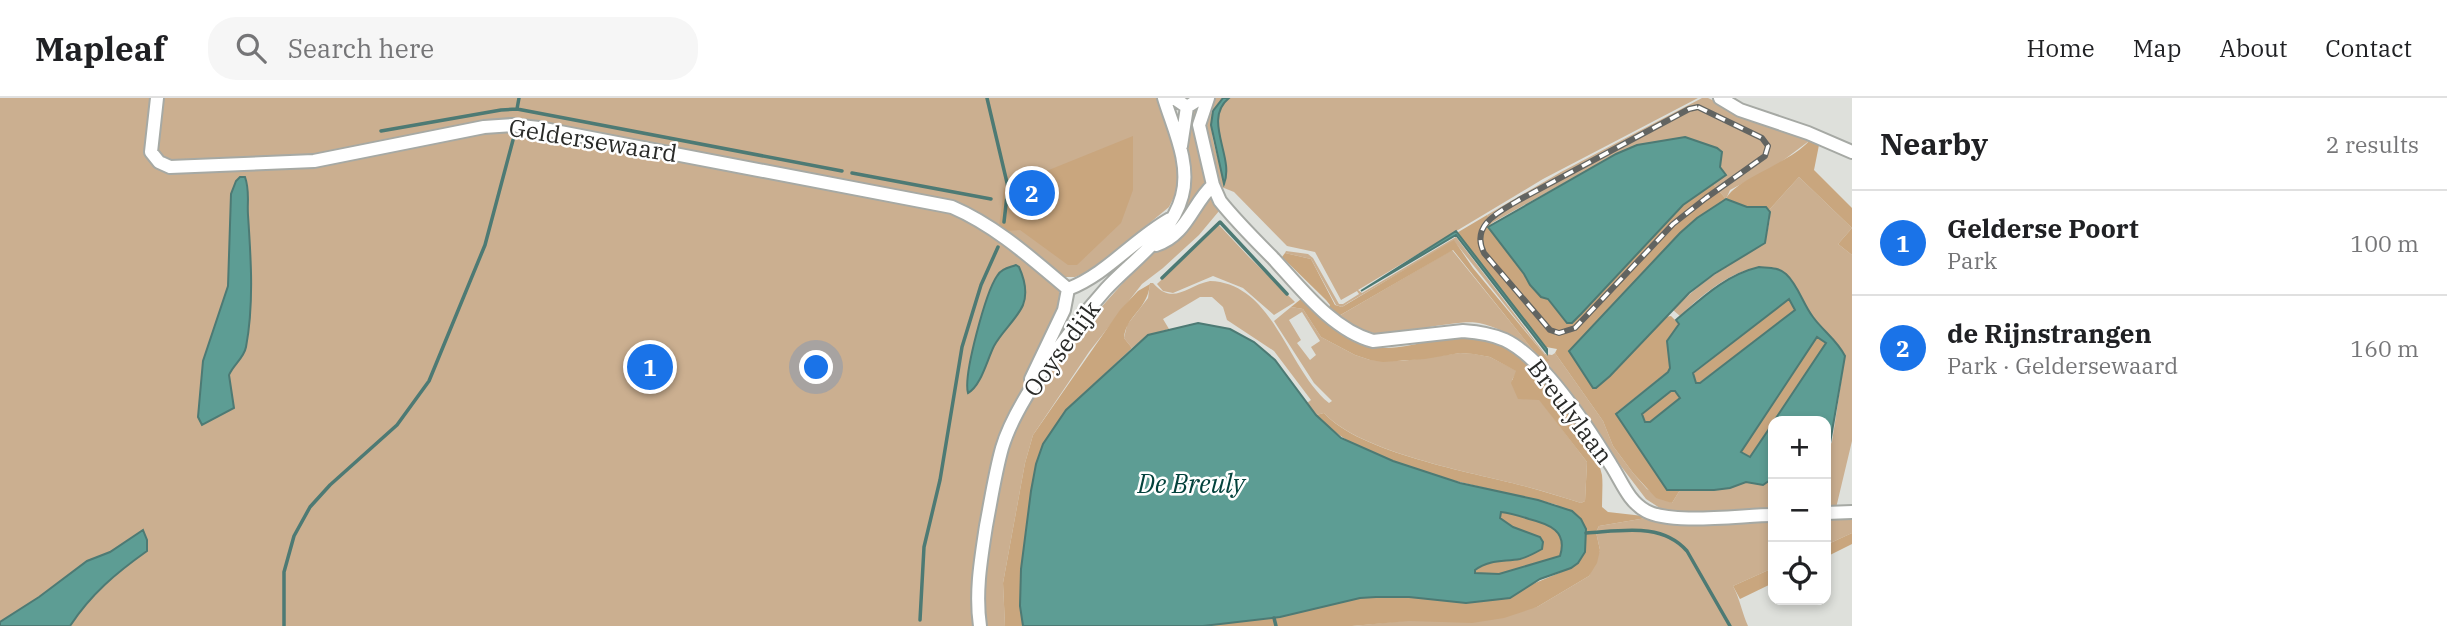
<!DOCTYPE html>
<html lang="en">
<head>
<meta charset="utf-8">
<style>
	:root { --surface:#fff; --page:#f6f6f6; --text:#202124; --muted:#757577; --line:#e0e0e0; --accent:#1a73e8 }
	body { margin:0; font-family:"IBM Plex Serif",serif; background:var(--page); color:var(--text) }
	.controls { position:absolute; right:21px; bottom:21px; display:grid; overflow:hidden; border-radius:14px; box-shadow:0 4px 10px #0003 }
	.controls button { width:63px; height:63px; display:grid; place-items:center; padding:0; border:0; border-bottom:2px solid var(--line); background:var(--surface); color:var(--text); font:35px sans-serif }
	.you { position:absolute; left:817px; top:270px; width:24px; height:24px; margin:-18px; border:5px solid #fff; border-radius:50%; background:#1a73e8; box-shadow:0 0 0 10px #1a73e833 }
	.badge { display:grid; place-items:center; width:46px; height:46px; border-radius:50%; background:var(--accent); color:#fff; font-size:23px; font-weight:700 }
	.pin { position:absolute; translate:-50% -50%; border:4px solid #fff; box-shadow:0 2px 7px #0006 }
	.list { margin:0; padding:0; list-style:none }
	h2 { display:flex; justify-content:space-between; align-items:center; height:91px; margin:0; padding:0 28px; font-size:30px }
	h2 small { font-size:23px; font-weight:400; color:var(--muted) }
	.list li { display:grid; grid-template-columns:46px 1fr auto; gap:21px; align-items:center; box-sizing:border-box; height:105px; padding:0 28px; border-top:2px solid var(--line) }
	.list b { display:block; font-size:26px; white-space:nowrap }
	.list p { margin:0; font-size:23px; white-space:nowrap; color:var(--muted) }
	.list em { font-size:23px; font-style:normal; color:var(--muted) }
	.icon { flex:none; width:38px; height:38px; fill:none; stroke:currentColor; stroke-width:2; stroke-linecap:round; stroke-linejoin:round }
	.map { position:relative; flex:none; width:1852px; height:528px; overflow:hidden }
	header { display:flex; align-items:center; gap:42px; box-sizing:border-box; height:98px; padding:0 35px; background:var(--surface); border-bottom:2px solid var(--line) }
	header strong { font-size:33px }
	nav { display:flex; gap:38px; margin-inline-start:auto; font-size:24px }
	.search { width:490px; height:63px; background:var(--page); display:flex; align-items:center; gap:18px; box-sizing:border-box; padding:0 24px; border-radius:28px; color:var(--muted); font-size:26px }
	main { display:flex }
	aside { flex:1; background:var(--surface) }
	.map>svg:first-child { display:block }
	.green { fill:#cbaf90; fill-rule:evenodd }
	.forest { fill:#c9a67e }
	.water { fill:#5d9d94; stroke:#4d7a74; stroke-width:2; fill-rule:evenodd }
	.lines { fill:none; stroke-linecap:round; stroke-linejoin:round }
	.stream { stroke:#4d7a74; stroke-width:3.5 }
	.street-casing { stroke:#a6a9a4; stroke-width:16 }
	.street { stroke:#fff; stroke-width:12 }
	.rail-casing { stroke:#626461; stroke-width:6 }
	.rail { stroke:#fff; stroke-width:3.5; stroke-dasharray:10; stroke-linecap:butt }
	.labels { text-anchor:middle; stroke-width:5; stroke-linejoin:round; paint-order:stroke }
	.street-label { font-size:24px; fill:#292a28; stroke:#fff }
	.water-label { font-size:26px; font-style:italic; fill:#03423c; stroke:#fff }
</style>
</head>
<body>
<header>
<strong>Mapleaf</strong>
<div class="search"><svg class="icon" aria-label="search" viewBox="0 0 24 24"><circle cx="10" cy="10" r="6"/><path d="M15 15l6 6"/></svg>Search here</div>
<nav><a>Home</a><a>Map</a><a>About</a><a>Contact</a></nav>
</header>
<main>
<div class="map">
<svg width="1852" height="528" viewBox="0 0 1852 528">
	<rect width="100%" height="100%" fill="#dee0db"/>
	<path class="green" d="M0,0h1162l17,65 -1,26 -9,18 -76,63 -18,7h-17l3,28 -61,134 -24,187h-976z
		M1213,0h10c-24,22 -4,57 2,85 7,-28 -21,-65 4,-85h469l-155,81 -185,111 4,3 94,-56 89,117 7,1 3,-2 48,68 10,25 20,27 14,16 25,14 8,-13 50,-2 16,-6 17,3 10,-7v33l-89,3 -18,-2 -20,-13 -103,-135 5,-5 -94,-118 -106,62 -6,4 -6,-2 -25,-46 -26,-6 1,-2 22,3 5,4 26,46h4l16,-10 -2,-3 -16,9 -26,-48 -28,-6 -53,-54 -15,-6 -16,-55z
		M1702,0h6l61,29 40,14 -32,24 -47,25 -4,9 -13,-15 13,-9 -6,-8 -3,-19 -32,-11 -48,8 -21,9 -124,69 -5,-8 74,-43z
		M1204,2c-2,3 -5,6 -7,9 -8,17 14,83 22,102l-20,24 -36,33 -21,16 -53,68 -56,83 -8,28 -22,120 2,43h-22v-55l17,-97 14,-45 23,-40 59,-76 79,-88 11,-21 3,-12 -3,-46 6,-36z
		M1799,79l53,51 -14,16 14,11v186l-16,67h-10v-56l6,-10 13,-86 -32,-38 -22,-39c-11,-2 -31,-12 -43,-9 -22,5 -52,30 -68,46l-7,-6c27,-28 58,-47 92,-67l5,-24 -1,-9z
		M1219,127l30,32 46,45 -21,13 -31,-27 -30,-12 -40,17 -10,-2 -6,-7z
		M1452,152l81,100c-16,-12 -35,-23 -54,-27 -18,-4 -72,9 -94,12 -17,-2 -32,-8 -46,-19z
		M1210,183c64,2 77,88 119,122l3,-2 -18,-18 -40,-62 17,-14 12,2 18,28 34,18 15,5 32,1 58,-8 14,1 16,3 27,14 -5,9 27,19 48,63 -2,39 -4,2c-19,-6 -37,-12 -57,-17 -53,-14 -163,-33 -200,-73l-8,2 -9,-12 4,-3 -37,-49 -47,-31 -4,-13 -11,-10h-12l-37,22 6,10 -21,6 -16,13 -8,-10 3,-13 21,-27 2,-15h3c20,23 33,3 57,-2zM1302,214l18,29 -9,6 5,8 -6,5 -13,-17 4,-3 -12,-20z
		M1852,418v17l-26,12v-28z
		M1652,419l11,6 110,-3v48l-40,18c7,13 9,27 15,40h-395l184,-19 52,-31 11,-26 -4,-18 3,-6z"/>
	<path class="forest" d="M1133,38v54l-12,33 -44,42h-9l-48,-35 -16,1 -5,-4 5,-39z
		M1809,43l10,4 -5,25 38,38v47l-14,-11 14,-16 -53,-51 -30,33 -3,-3h-19l-21,-7c-32,16 -54,42 -78,68l5,60 12,-11 6,-1 8,8c-13,15 -12,25 -8,45l-54,43 56,79 7,-1 -8,13 -16,-5 -23,-25 -20,-27 -10,-25 -48,-68 2,-4 -11,-2 -91,-113 32,-19 5,8 -4,4 36,47 6,11 18,14 19,23 5,1 111,-118 30,-21 13,15c9,-20 64,-36 83,-58z
		M1454,142l19,28 76,92 -5,3 -12,-14 -79,-99 -116,67 -9,-7 2,-5 -4,-5 -44,-43 3,-4 26,6 24,46 7,2z
		M1150,186c-3,27 -24,31 -26,54l8,10 -66,62 -35,81 -10,78 -1,37 3,20h-18l-2,-43 22,-120 8,-28 87,-125 18,-19z
		M1789,200l7,12 -97,73h-3l-3,-9z
		M1301,201c22,19 46,42 76,48 29,5 59,-12 90,-10 17,2 36,7 50,16 22,15 82,97 85,122 1,10 0,21 0,32l6,5 44,5 -53,9 -3,6 4,18 -3,13 -8,13 -52,31 -33,11 -32,5 -63,-2 -57,5h-149l77,-9 80,-19 16,-1h33l57,6 62,-17 43,-18 -14,-63c-72,-20 -189,-33 -241,-90l8,-2c36,40 147,59 200,73 19,5 38,11 57,17l4,-2 2,-39 -48,-62 -21,-1 -7,-16 5,-12 -26,-14 -17,-3 -13,-1 -35,6 -42,3 -13,-2 -15,-5 -34,-18 -18,-28 -12,-2z
		M1817,239l9,6 -77,115 -9,-6z
		M1671,292l4,1 5,7 -30,24h-5l-3,-8z
		M1501,414c9,1 18,4 28,6 20,6 39,13 31,38l-61,18 -24,-1v-3c12,-9 28,-11 43,-11l22,-21 -27,-11 -13,-9z
		M1852,435v11l-26,13v-12z
		M1773,470v15l-33,16 -7,-13z"/>
	<path class="water" d="M1223,0h6c-27,22 6,59 -5,86l-13,-59 2,-14z
		M1685,39l32,11 5,4 -2,15 6,8 -43,30 -102,109 -9,9h-5l-19,-24 -7,-2 -11,-12 -6,-11 -36,-47 128,-73 21,-9z
		M240,79h5c5,14 2,25 3,38 3,44 6,89 -2,132 -2,11 -13,18 -17,28l5,33 -32,17 -4,-8 5,-56 25,-75 3,-92 5,-13z
		M1726,101l21,8h19l4,5 -5,31 -51,31 -25,19 -79,83 -14,12h-3l-24,-37 111,-118 17,-15z
		M1456,133l91,118v4l-91,-118 -95,56z
		M1016,167l3,2c5,11 9,25 4,38 -6,14 -21,26 -29,41 -7,14 -13,40 -26,47 -5,-18 18,-101 29,-117 4,-7 11,-8 19,-11z
		M1759,169c10,1 19,0 27,7 12,11 17,30 27,43 10,14 24,23 32,39l-16,93 -3,3v-31h-52l52,-78 -9,-6 -76,115 9,5 23,-34v55l-10,7 -17,-3 -16,6 -16,2h-47l-51,-76 52,-42 2,-4 -3,-27 12,-17 -3,-4c25,-21 49,-45 83,-53zM1789,201l6,11 -95,73h-4l-3,-10zM1671,293h4l5,7 -30,24h-5l-3,-8z
		M1198,225l32,6 24,13 21,18 41,55 25,23 52,23 67,22 78,17 34,11 9,8 5,10 -1,23 -7,11 -7,5 -31,11 -30,19 -44,5 -57,-6h-33l-16,1 -80,19 -77,9h-180l-3,-20 1,-37 10,-78 5,-27 7,-20 23,-34 82,-75zM1501,414c10,1 19,4 28,7 20,5 39,12 31,37l-61,18 -24,-1v-3c15,-11 29,-8 45,-11 8,-2 15,-6 22,-10l1,-7 -3,-5 -27,-10 -13,-9z
		M143,432l4,10v11c-31,22 -56,43 -77,75h-70v-4l39,-25 48,-36 23,-9z"/>
	<g class="lines">
		<path class="stream" d="M519,0l-2,11 325,62
			M987,0l21,89 -4,35
			M381,33l120,-21 16,-1
			M852,75l139,26
			M1162,180l58,-56 67,72
			M1586,435c35,-2 76,-11 101,18l43,75
			M1274,520l2,8
			M920,522l4,-73 16,-67 22,-133 19,-62 17,-38
			M284,528v-54l10,-36 16,-29 20,-22 67,-60 32,-44 56,-136 28,-105"/>
		<g class="street-casing">
			<path id="street" d="M157,0l-6,54 8,10 11,5 144,-6 170,-34 28,-2 27,3 413,79c44,19 79,51 116,82
				M1174,0l13,9
				M1208,0l-9,27 14,60 7,16c16,20 34,38 52,56 28,30 60,73 101,84l90,-10c14,1 29,3 42,9 38,18 84,89 106,125 11,17 17,36 35,46 25,14 97,4 127,4
				M1720,0l20,12 68,23 44,19
				M1181,48l6,-39 14,-9
				M1156,147c31,-10 36,-41 57,-60
				M1031,281l33,-69 4,-21c39,-15 66,-50 102,-70
				M1826,415l26,-1
				M980,528c-5,-34 1,-67 6,-100 5,-26 9,-53 16,-78 14,-48 71,-122 104,-159 27,-29 66,-54 76,-93 9,-33 -9,-68 -18,-98"/>
		</g>
		<use href="#street" class="street"/>
		<g class="rail-casing">
			<path id="rail" d="M1698,9l64,31 6,8 -3,10 -59,42 -33,26 -98,104 -16,5 -9,-3 -66,-77c-14,-28 15,-41 35,-53l170,-91z"/>
		</g>
		<use href="#rail" class="rail"/>
	</g>
	<g class="labels">
		<g class="street-label">
			<text transform="translate(593 43) rotate(9)" y="8">Geldersewaard</text>
			<text transform="translate(1062 251) rotate(-54)" y="8">Ooysedijk</text>
			<text transform="translate(1570 314) rotate(53)" y="8">Breulylaan</text>
		</g>
		<g class="water-label">
			<text x="1191" y="395">De Breuly</text>
		</g>
	</g>
</svg>
<div class="controls">
<button>+</button>
<button>−</button>
<button><svg class="icon" aria-label="locate" viewBox="0 0 24 24"><circle cx="12" cy="12" r="6"/><path d="M12 2v4M12 18v4M2 12h4M18 12h4"/></svg></button>
</div>
<div class="you"></div>
<div class="pin badge" style="left:650px;top:269px">1</div>
<div class="pin badge" style="left:1032px;top:95px">2</div>
</div>
<aside>
<h2>Nearby<small>2 results</small></h2>
<ul class="list">
<li><span class="badge">1</span><div><b>Gelderse Poort</b><p>Park</p></div><em>100 m</em></li>
<li><span class="badge">2</span><div><b>de Rijnstrangen</b><p>Park · Geldersewaard</p></div><em>160 m</em></li>
</ul>
</aside>
</main>
</body>
</html>
